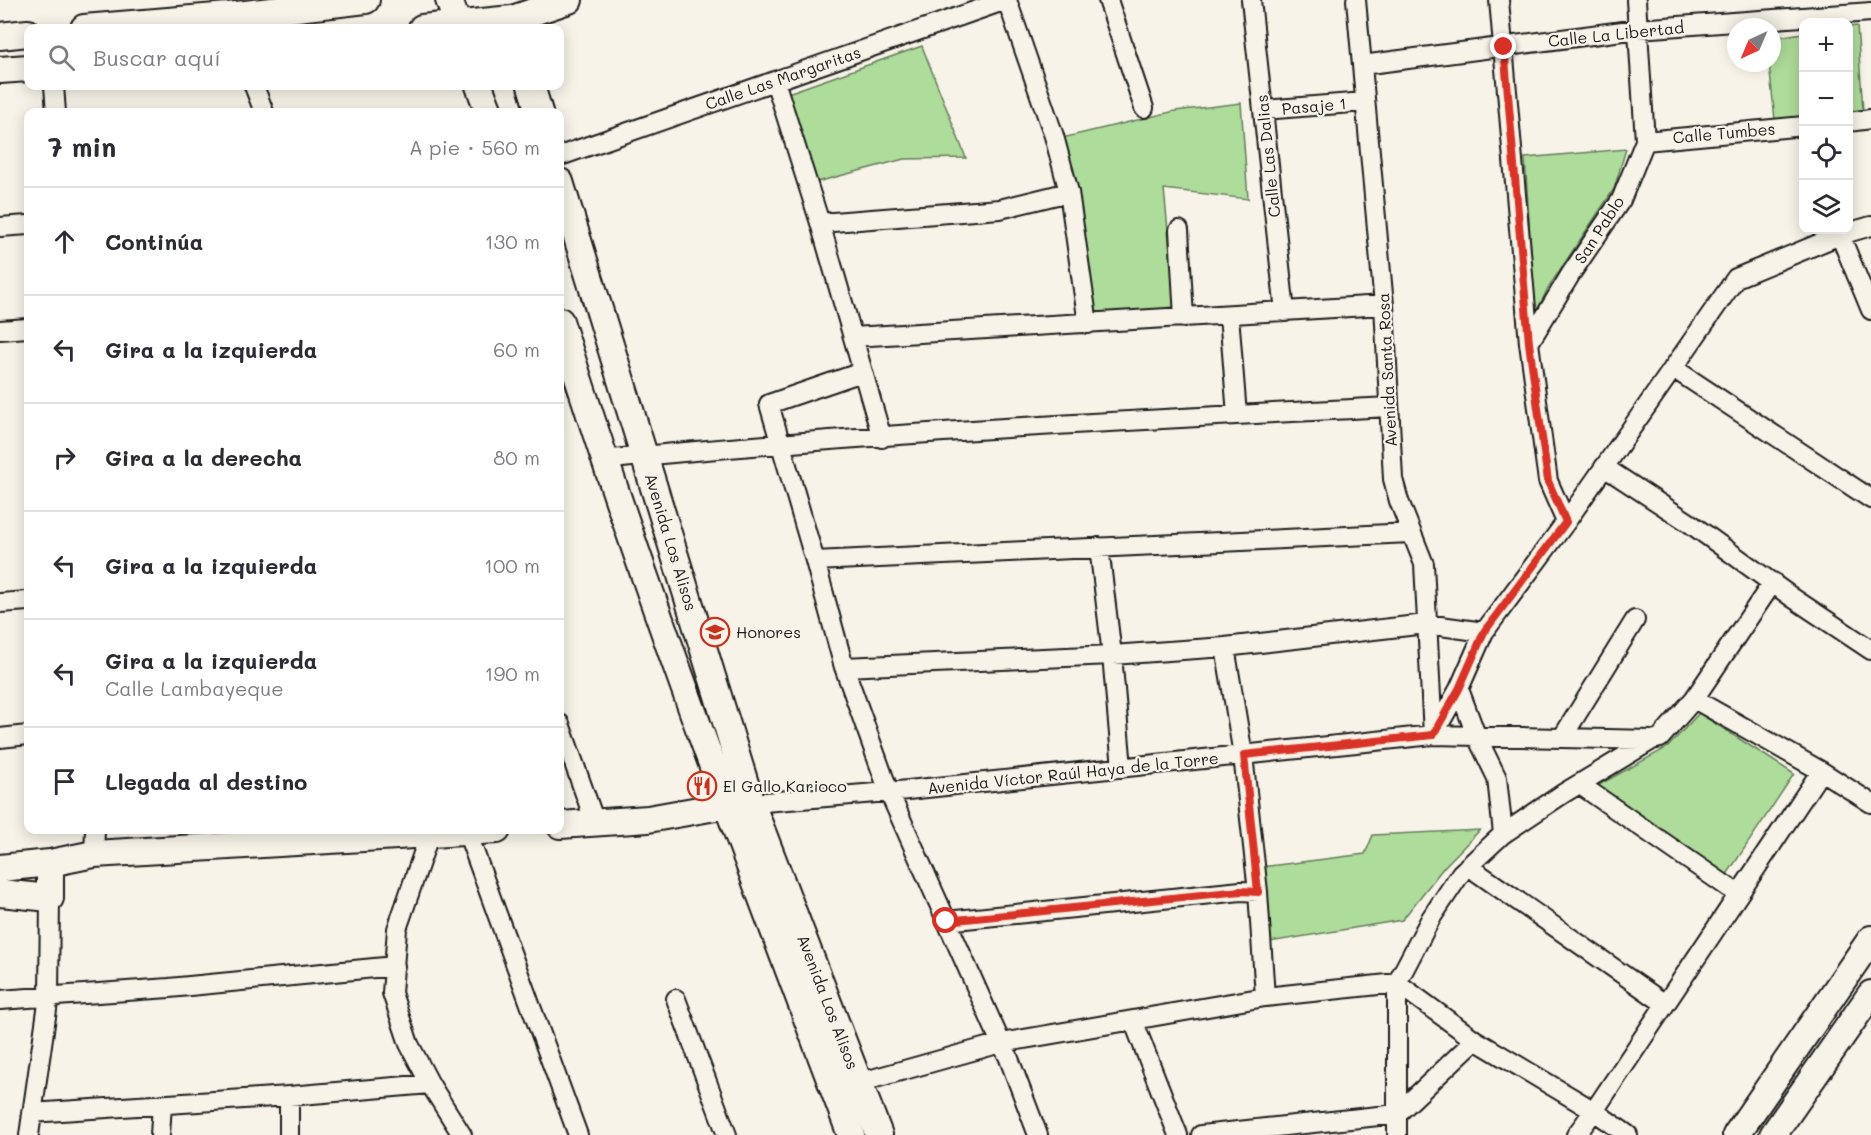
<!DOCTYPE html>
<html lang="es">
<head>
<meta charset="utf-8">
<style>
	:root { --surface:#fff; --page:#f7f7f7; --text:#2b2b33; --muted:#7c7c81; --line:#e1e1e2 }
	body { margin:0; font-family:Mali,sans-serif; background:var(--page); color:var(--text) }
	.controls { position:absolute; right:18px; top:18px; display:grid; overflow:hidden; border-radius:12px; box-shadow:0 3px 15px #0003 }
	.controls button { width:54px; height:54px; display:grid; place-items:center; padding:0; border:0; border-bottom:2px solid var(--line); background:var(--surface); color:var(--text); font:30px sans-serif }
	.compass { position:absolute; left:1727px; top:18px; width:54px; height:54px; border-radius:50%; background:var(--surface); box-shadow:0 3px 15px #0003; rotate:224deg }
	.stop { position:absolute; width:18px; height:18px; margin:-14px; border:4px solid #d93025; border-radius:50%; background:#fff }
	.stop.end { background:#d93025; border-color:#fff; box-shadow:0 2px 6px #0008 }
	.list { margin:0; padding:0; list-style:none }
	h2 { display:flex; justify-content:space-between; align-items:center; height:78px; margin:0; padding:0 24px; font-size:26px }
	h2 small { font-size:20px; font-weight:400; color:var(--muted) }
	.list li { display:grid; grid-template-columns:39px 1fr auto; gap:18px; align-items:center; box-sizing:border-box; height:108px; padding:0 24px; border-top:2px solid var(--line) }
	.list b { display:block; font-size:22px; white-space:nowrap }
	.list p { margin:0; font-size:20px; white-space:nowrap; color:var(--muted) }
	.list em { font-size:20px; font-style:normal; color:var(--muted) }
	.icon { flex:none; width:33px; height:33px; fill:none; stroke:currentColor; stroke-width:2; stroke-linecap:round; stroke-linejoin:round }
	.map { position:relative; flex:none; width:1871px; height:1135px; overflow:hidden }
	.search { position:absolute; background:var(--surface); box-shadow:0 3px 15px #0003; left:24px; top:24px; width:540px; height:66px; display:flex; align-items:center; gap:15px; box-sizing:border-box; padding:0 21px; border-radius:12px; color:var(--muted); font-size:22px }
	.panel { position:absolute; background:var(--surface); box-shadow:0 3px 15px #0003; left:24px; top:108px; width:540px; height:726px; border-radius:12px }
	.map>svg:first-child { display:block }
	.green { fill:#aedc9a; stroke:#657c5b; stroke-width:1.5 }
	.lines { fill:none; stroke-linecap:round; stroke-linejoin:round }
	.street-casing { stroke:#1c1c1c; stroke-width:22 }
	.secondary-casing { stroke:#1c1c1c; stroke-width:30 }
	.street { stroke:#f7f3e8; stroke-width:18 }
	.secondary { stroke:#f7f3e8; stroke-width:26 }
	.route { stroke:#d93025; stroke-width:8 }
	.labels { text-anchor:middle; stroke-width:4.5; stroke-linejoin:round; paint-order:stroke }
	.street-label { font-size:16px; fill:#1c1c1c; stroke:#f7f3e8 }
	.poi-label { font-size:16px; fill:#1c1c1c; stroke:#f7f3e8; text-anchor:start }
</style>
</head>
<body>
<div class="map">
<svg width="1871" height="1135" viewBox="0 0 1871 1135">
	<rect width="100%" height="100%" fill="#f7f3e8"/>
	<filter id="ink" filterUnits="userSpaceOnUse"><feTurbulence type="fractalNoise" baseFrequency=".0167" numOctaves="2"/><feDisplacementMap in="SourceGraphic" scale="12" xChannelSelector="R" yChannelSelector="G"/><feConvolveMatrix kernelMatrix="1 2 1 2 8 2 1 2 1" color-interpolation-filters="sRGB"/></filter>
	<g filter="url(#ink)">
		<path class="green" d="M1857,26l6,85 -14,2 -1,-86z
			M1803,33v84l-28,3 -6,-57h3v-25z
			M922,46l44,112 -62,1 -91,24 -28,-89z
			M1241,103l7,96 -84,-10 12,124 -81,7 -33,-182 113,-27z
			M1626,149l-12,40 -66,99 -13,27 -10,-157z
			M1699,713l95,61 -68,102 -131,-89 73,-40z
			M1480,830l-36,37 -42,53 -132,22 -9,-75 104,-13 8,-19z"/>
		<g class="lines">
			<g class="street-casing">
				<path id="street" d="M1007,0l47,136 15,56 19,132
					M1108,0l36,108
					M1251,0l34,312
					M1356,0l28,305 9,174 6,22 25,63 9,171
					M1499,0l30,343 19,138 18,41
					M1362,65l276,-36 233,-17
					M775,81l45,142 62,215
					M54,86l2,26
					M254,86l10,26
					M1263,110l102,-8
					M1848,122l23,-3
					M1645,141l159,-15
					M560,156l446,-156
					M820,223l180,-14 69,-17
					M0,227l28,-2
					M1179,230l5,88
					M1840,235l31,75
					M1229,315l8,100
					M0,330l28,-2
					M853,337l531,-32
					M1529,343l43,-71 49,-72 24,-59 -9,-141
					M1673,368l198,131
					M862,372l-93,32 46,157 29,106 45,125 112,251 7,13 30,79
					M603,460c261,-27 524,-39 785,-53
					M1604,467l87,57 102,74 78,52
					M1099,547l13,108 10,113
					M815,561l595,-28
					M0,603l28,-2
					M1225,647l18,108 15,137 7,105
					M844,667l268,-12 113,-8 201,-23 58,8
					M1459,689l17,46 21,43 6,56
					M1694,699l127,72 50,32
					M560,724l35,98
					M1433,735l26,-46 25,-57 82,-110 170,-244 104,-43 31,-9
					M0,738l28,-3
					M1562,738l73,-118
					M1579,784l159,110
					M740,804l149,-12 544,-57 219,5
					M467,832l111,303
					M430,833l-33,96 -5,64 17,51 21,40 32,51
					M94,854l1,-24
					M1468,866l197,138
					M946,921l295,-30 17,1
					M676,999l51,136
					M0,1000l169,-12 226,-22
					M1133,1020l45,115
					M847,1086l154,-43 264,-46 132,-14 78,57 119,71 34,24
					M31,1113l258,-17 141,-12
					M29,1135l20,-139 1,-98
					M160,1135l2,-31
					M289,1135v-39
					M1201,1135l196,-21 78,-74
					M1397,1135v-152l34,-65 30,-45 42,-39 61,-41 88,-53 8,-2 34,-39 79,-117
					M1576,1135l18,-24 227,-340"/>
			</g>
			<g class="secondary-casing">
				<path id="secondary" d="M449,0l10,28
					M84,28l144,-12 138,-16
					M422,28l90,-9 57,-19
					M0,36l28,-3
					M0,70l28,-2
					M479,86l10,26
					M531,86l8,26
					M560,182l191,621 128,332
					M560,321c86,275 189,544 291,814
					M560,825l88,-6 79,-14
					M0,868l50,-5 44,-9 403,-24
					M0,893l50,5v-35
					M1736,1135l135,-196
					M1773,1135l98,-141"/>
			</g>
			<use href="#street" class="street"/>
			<use href="#secondary" class="secondary"/>
		</g>
	</g>
	<g class="lines" filter="url(#ink)">
		<path class="route" d="M946,921l295,-30 17,1 -14,-137 189,-20 26,-46 25,-57 82,-110 -18,-41 -19,-138 -25,-296"/>
	</g>
	<defs>
		<g id="university-ring" transform="scale(1.5)"><circle r="9.5" fill="#f7f3e8" stroke="#c8321e" stroke-width="1.5"/><path d="M0-5L7-2L0 1L-7-2ZM-4 1L0 2.5L4 1V4Q0 6-4 4Z" fill="#c8321e"/></g>
		<g id="restaurant-ring" transform="scale(1.5)"><circle r="9.5" fill="#f7f3e8" stroke="#c8321e" stroke-width="1.5"/><path d="M-5-6h1v4h1v-4h1v4h1v-4h1v5L-1.5 .5V6h-2V.5L-5-1ZM5-6V6H3V1.5H1.5Q1.5-4 5-6Z" fill="#c8321e"/></g>
	</defs>
	<g fill-rule="evenodd">
		<use href="#university-ring" x="715" y="632"/>
		<use href="#restaurant-ring" x="702" y="786"/>
	</g>
	<g class="labels">
		<g class="street-label">
			<text transform="translate(1616 34) rotate(-6)" y="6">Calle La Libertad</text>
			<text transform="translate(783 78) rotate(-19)" y="6">Calle Las Margaritas</text>
			<text transform="translate(1314 106) rotate(-5)" y="6">Pasaje 1</text>
			<text transform="translate(1724 133) rotate(-5)" y="6">Calle Tumbes</text>
			<text transform="translate(1268 156) rotate(-96)" y="6">Calle Las Dalias</text>
			<text transform="translate(1599 230) rotate(-57)" y="6">San Pablo</text>
			<text transform="translate(1387 370) rotate(-93)" y="6">Avenida Santa Rosa</text>
			<text transform="translate(671 542) rotate(73)" y="6">Avenida Los Alisos</text>
			<text transform="translate(1073 773) rotate(-6)" y="6">Avenida Víctor Raúl Haya de la Torre</text>
			<text transform="translate(828 1002) rotate(69)" y="6">Avenida Los Alisos</text>
		</g>
		<g class="poi-label">
			<text x="736" y="638">Honores</text>
			<text x="723" y="792">El Gallo Karioco</text>
		</g>
	</g>
</svg>
<div class="controls">
<button>+</button>
<button>−</button>
<button><svg class="icon" aria-label="locate" viewBox="0 0 24 24"><circle cx="12" cy="12" r="6"/><path d="M12 2v4M12 18v4M2 12h4M18 12h4"/></svg></button>
<button><svg class="icon" aria-label="layers" viewBox="0 0 24 24"><path d="M12 4l9 5-9 5-9-5zM3 14l9 5 9-5"/></svg></button>
</div>
<svg class="compass" viewBox="-18 -18 36 36"><path d="M0-13l5 13h-10z" fill="#e53935"/><path d="M0 13l5-13h-10z" fill="#7c7c81"/></svg>
<div class="stop" style="left:946px;top:921px"></div>
<div class="stop end" style="left:1504px;top:47px"></div>
<div class="search"><svg class="icon" aria-label="search" viewBox="0 0 24 24"><circle cx="10" cy="10" r="6"/><path d="M15 15l6 6"/></svg>Buscar aquí</div>
<section class="panel">
<h2>7 min<small>A pie · 560 m</small></h2>
<ul class="list">
<li><svg class="icon" aria-label="ahead" viewBox="0 0 24 24"><path d="M12 20V5M6 11l6-6 6 6"/></svg><div><b>Continúa</b></div><em>130 m</em></li>
<li><svg class="icon" aria-label="left" viewBox="0 0 24 24"><path d="M17 20v-9H6M10 6l-5 5 5 5"/></svg><div><b>Gira a la izquierda</b></div><em>60 m</em></li>
<li><svg class="icon" aria-label="right" viewBox="0 0 24 24"><path d="M7 20v-9h11M14 6l5 5-5 5"/></svg><div><b>Gira a la derecha</b></div><em>80 m</em></li>
<li><svg class="icon" aria-label="left" viewBox="0 0 24 24"><path d="M17 20v-9H6M10 6l-5 5 5 5"/></svg><div><b>Gira a la izquierda</b></div><em>100 m</em></li>
<li><svg class="icon" aria-label="left" viewBox="0 0 24 24"><path d="M17 20v-9H6M10 6l-5 5 5 5"/></svg><div><b>Gira a la izquierda</b><p>Calle Lambayeque</p></div><em>190 m</em></li>
<li><svg class="icon" aria-label="arrive" viewBox="0 0 24 24"><path d="M6 21V4h12l-3 4 3 4H6"/></svg><div><b>Llegada al destino</b></div></li>
</ul>
</section>
</div>
</body>
</html>
